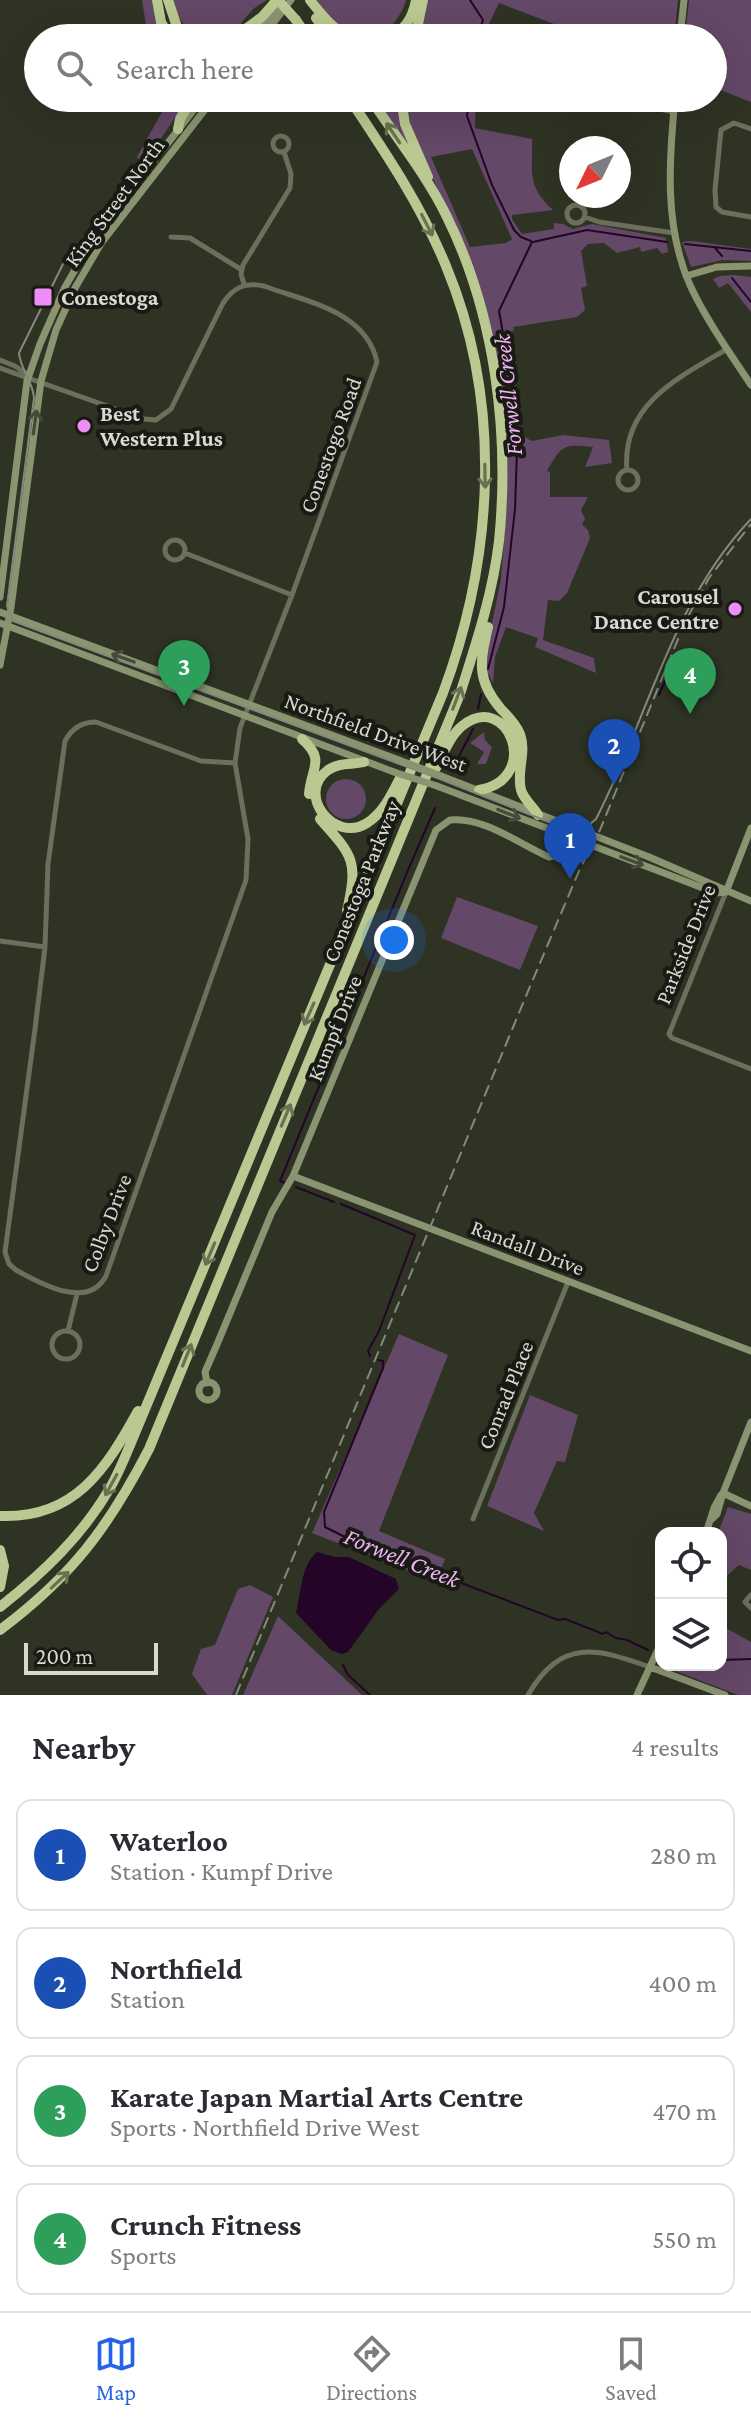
<!DOCTYPE html>
<html lang="en">
<head>
<meta charset="utf-8">
<style>
	:root { --surface:#fff; --page:#f2f2f3; --text:#2b2b33; --muted:#7c7c81; --line:#e1e1e2; --accent:#2563eb }
	body { margin:0; font-family:"Crimson Pro",serif; background:var(--page); color:var(--text) }
	.controls { position:absolute; right:24px; bottom:24px; display:grid; overflow:hidden; border-radius:16px; box-shadow:0 8px 32px #0002 }
	.controls button { width:72px; height:72px; display:grid; place-items:center; padding:0; border:0; border-bottom:2px solid var(--line); background:var(--surface); color:var(--text); font:40px sans-serif }
	.compass { position:absolute; left:559px; top:136px; width:72px; height:72px; border-radius:50%; background:var(--surface); box-shadow:0 8px 32px #0002; rotate:227deg }
	.scale { position:absolute; left:24px; bottom:20px; width:134px; box-sizing:border-box; padding-left:8px; border:4px solid #d7dad0; border-top:0; font-size:22px; line-height:28px; white-space:nowrap; color:#d7dad0; -webkit-text-stroke:6px #181a13; paint-order:stroke }
	.you { position:absolute; left:394px; top:940px; width:28px; height:28px; margin:-20px; border:6px solid #fff; border-radius:50%; background:#1a73e8; box-shadow:0 0 0 12px #1a73e833 }
	.badge { display:grid; place-items:center; width:52px; height:52px; border-radius:50%; background:var(--accent); color:#fff; font-size:26px; font-weight:700 }
	.pin { position:absolute; translate:-50% -66px; filter:drop-shadow(0 2px 4px #0008) }
	.pin::after { content:''; position:absolute; top:42px; width:28px; height:24px; background:inherit; clip-path:polygon(0 0,100% 0,50% 100%) }
	.list { margin:0; padding:0; list-style:none }
	h2 { display:flex; justify-content:space-between; align-items:center; height:104px; margin:0; padding:0 32px; font-size:34px }
	h2 small { font-size:26px; font-weight:400; color:var(--muted) }
	.list li { display:grid; grid-template-columns:52px 1fr auto; gap:24px; align-items:center; box-sizing:border-box; height:112px; margin:0 16px 16px; padding:0 16px; border:2px solid var(--line); border-radius:16px }
	.list b { display:block; font-size:30px; white-space:nowrap }
	.list p { margin:0; font-size:26px; white-space:nowrap; color:var(--muted) }
	.list em { font-size:26px; font-style:normal; color:var(--muted) }
	.icon { flex:none; width:44px; height:44px; fill:none; stroke:currentColor; stroke-width:2; stroke-linecap:round; stroke-linejoin:round }
	.map { position:relative; flex:none; width:751px; height:1695px; overflow:hidden }
	.search { position:absolute; background:var(--surface); box-shadow:0 8px 32px #0002; left:24px; right:24px; top:24px; height:88px; display:flex; align-items:center; gap:20px; box-sizing:border-box; padding:0 28px; border-radius:44px; color:var(--muted); font-size:30px }
	.sheet { height:616px; background:var(--surface) }
	nav { display:flex; justify-content:space-around; align-items:center; box-sizing:border-box; height:112px; border-top:2px solid var(--line); background:var(--surface); font-size:22px; color:var(--muted) }
	nav a { display:grid; justify-items:center; gap:4px }
	nav .on { color:var(--accent) }
	.map>svg:first-child { display:block }
	.green { fill:#644867; fill-rule:evenodd }
	.water { fill:#240527 }
	.lines { fill:none; stroke-linecap:round; stroke-linejoin:round }
	.stream { stroke:#240527; stroke-width:2 }
	.street { stroke:#6b705a; stroke-width:5 }
	.secondary { stroke:#8b9471; stroke-width:7 }
	.highway { stroke:#bac891; stroke-width:10 }
	.tram { stroke:#85897c; stroke-width:2 }
	.rail { stroke:#85897c; stroke-width:2; stroke-dasharray:12 6; stroke-linecap:butt }
	.secondary-bridge { stroke:#8b9471; stroke-width:7 }
	.highway-bridge { stroke:#bac891; stroke-width:10 }
	.oneway { stroke:#697152 }
	.oneway2 { stroke:#464b39 }
	.poi-dot { fill:#ee8cf8; stroke:#181a13; stroke-width:3 }
	.labels { text-anchor:middle; stroke-width:8; stroke-linejoin:round; paint-order:stroke }
	.street-label { font-size:22px; fill:#d7dad0; stroke:#181a13 }
	.poi-label { font-size:22px; font-weight:bold; fill:#d7dad0; stroke:#181a13; text-anchor:start }
	.water-label { font-size:24px; font-style:italic; fill:#eeb4f3; stroke:#181a13 }
</style>
</head>
<body>
<div class="map">
<svg width="751" height="1695" viewBox="0 0 751 1695">
	<rect width="100%" height="100%" fill="#2f3324"/>
	<path class="green" d="M142,0h10l9,38h-13z
		M172,0h95l-14,9 -12,14 2,5c-35,16 -59,12 -71,-28z
		M317,0h89c-7,27 -37,51 -64,30 -10,-8 -17,-20 -25,-30z
		M426,0h252l-4,38h-83l-92,-35 -17,35h-63z
		M689,0h62v102l-38,-15v-49h-28z
		M159,98h29l-44,66 -7,-7 25,-45z
		M374,98h25l18,59z
		M407,98h69l-1,30 57,11c1,34 -6,46 21,71l-41,5v4l10,15 32,-5v-6l9,1 10,5 19,-5 74,14 2,14 -6,2 -5,-6 -16,4 -1,-5 -23,6 -13,-10 -16,1 -7,7 6,35 -6,2 4,22 -8,7 -64,10 1,4 -5,1 12,100 -2,2 13,7 31,-6 46,5 3,23 -27,4 8,-20c-30,-3 -31,-2 -46,24l3,1v25h38l-7,13 4,9 -3,5 6,6 2,8 -23,55 -8,8 -11,-1 -5,40 51,18 2,15 -61,-26 3,-9 -32,-11 -11,30 -2,26 -7,-14 4,-36 11,-54 6,-81 -6,-110 -37,-140 -53,-118zM472,149l40,90 -6,4 -36,4 -39,-90z
		M692,241l59,8v12l-28,-1 -32,7 -9,-25z
		M735,275l16,2v35l-23,-29 -9,5 -6,-9 7,-3z
		M484,732l1,8 7,7 -6,17h-9l7,-12 -14,-9z
		M326 799a20 20 0 1 1 40 0a20 20 0 1 1-40 0Z
		M457,897l81,29 -18,44 -79,-32z
		M399,1334l49,21 -69,176 66,28 -9,22 -124,-48z
		M530,1395l48,20 -13,47 -8,-1 -23,52 10,18 -57,-25z
		M728,1507l23,7v56l-12,-5 -18,16v-48h-3z
		M250,1585l23,12 -41,98h-25l-15,-21 9,-25 14,-4 23,-56z
		M278,1616l84,79h-119z
		M721,1619l5,9 25,14v53h-13l-68,-26 -1,-4h52z"/>
	<path class="water" d="M317,1552l18,5h14l47,22 3,10 -20,20 -31,43 -6,2 -11,-4 -35,-37c5,-20 5,-48 21,-61z"/>
	<g class="lines">
		<path class="stream" d="M470,0l13,20 -6,18
			M469,98l-2,18 25,69 22,45 7,7 10,4
			M533,242l54,-12 80,12
			M685,244l66,7
			M715,248l7,8
			M732,278l19,24
			M488,669l16,-62 11,-98 2,-59 -7,-78 -11,-61 33,-69
			M659,695l18,-42
			M478,709l3,-15
			M456,762l17,-33
			M285,1183l-5,-2 128,-311 27,-62
			M296,1187l38,15
			M341,1204l74,31 -36,96 -11,20 2,5
			M378,1360l5,1v7l-59,144 1,15 32,16 201,77 7,-1 38,15 3,-2 10,6 11,2 21,10
			M721,1660l30,-1
			M343,1665l5,10 22,20"/>
		<path class="street" d="M612,98l61,14
			M751,129l-17,-6 -13,7 -6,60 1,17 6,5 29,5
			M273 144a8 8 0 1 1 16 0a8 8 0 1 1-16 0Z
			M567 214a9 9 0 1 1 18 0a9 9 0 1 1-18 0Z
			M585,217l14,5 75,11
			M171,237l19,1 52,32
			M244,284l-3,-10 2,-9 47,-77 1,-14 -7,-22
			M0,360l15,6 13,9
			M0,368l144,51 12,1 15,-11 52,-106c11,-16 22,-21 41,-17 43,16 102,25 113,76l-85,233 -52,133 -5,35 13,76 -2,41 -140,396c-18,34 -65,8 -90,-6l-7,-6 -4,-12 30,-223 10,-82 3,-83 17,-123c7,-13 17,-19 31,-19l105,39 34,2
			M627,470c-6,-65 52,-93 100,-121
			M618 480a10 10 0 1 1 20 0a10 10 0 1 1-20 0Z
			M165 550a10 10 0 1 1 20 0a10 10 0 1 1-20 0Z
			M185,553l107,42
			M726,892l-57,142 3,4 79,31
			M0,941l45,6
			M52 1345a14 14 0 1 1 28 0a14 14 0 1 1-28 0Z
			M68,1331l9,-37
			M473,1519l95,-237
			M751,1595l-6,7 6,6
			M528,1695c33,-57 68,-47 122,-28"/>
		<path class="secondary" d="M252,38l30,-36
			M262,38l29,-38
			M680,38l4,-38
			M675,98c-6,62 -11,129 15,187 16,35 40,68 61,100
			M686,276l31,-9 34,-1
			M0,597l27,-216 13,-37 25,-57 28,-48 110,-141
			M0,612l399,148
			M0,623l394,149
			M0,665l11,-58 30,-226 15,-51 19,-42 27,-46 112,-144
			M441,776l208,81 102,44
			M437,786l279,107 10,-1
			M726,892l25,-64
			M293,1176l458,175
			M199 1391a9 9 0 1 1 18 0a9 9 0 1 1-18 0Z
			M207,1383l-2,-11 13,-30 54,-130 21,-36 143,-346 14,-10c33,-4 71,25 99,37l12,-3 9,-16
			M723,1493l28,13
			M712,1519l5,-5 6,-21 28,-71
			M706,1533l8,-25 7,-13
			M650,1667l75,28
			M637,1695l24,-52"/>
		<path class="highway" d="M157,0l4,22 9,16
			M168,0l9,27 16,11
			M310,0c13,16 22,29 41,38
			M316,18l14,20
			M296,20l12,18
			M233,38l29,-21 15,-17
			M387,38c17,-6 26,-21 29,-38
			M415,38l8,-38
			M401,98l4,26 23,53
			M178,129l2,-10 12,-21
			M488,627c-8,35 -12,53 13,82 7,7 15,15 19,25 7,19 -4,37 1,56 3,10 12,16 17,25
			M302,739c24,21 9,29 7,55
			M364,762c-13,3 -24,0 -36,8 -33,24 6,74 39,53 16,-10 25,-29 33,-45
			M436,768c7,-14 14,-32 26,-42 46,-37 81,53 17,64
			M320,819c34,38 38,42 27,92
			M0,1516c75,3 106,-47 138,-105
			M0,1550l4,16 -4,21
			M0,1607c43,-34 82,-71 110,-119 11,-19 19,-41 28,-62l305,-733c51,-137 60,-290 3,-427 -25,-61 -61,-114 -97,-168
			M0,1630c72,-54 108,-102 149,-181l311,-755c16,-50 33,-101 39,-153 11,-108 -4,-228 -53,-326 -20,-41 -51,-79 -76,-117"/>
		<path class="tram" d="M63,264l-44,89c1,16 14,28 15,45l-27,208 6,15 427,158 129,51h14l13,-11c52,-101 75,-216 155,-300"/>
		<path class="rail" d="M236,1695l290,-699 53,-125 21,-41 85,-208 24,-44 42,-54"/>
		<path class="secondary-bridge" d="M399,760l42,16
			M394,772l43,14"/>
		<path class="highway-bridge" d="M278,0l18,20"/>
	</g>
	<defs><path id="oneway-shaft" d="M-6 0H5M1.5-3L5.5 0L1.5 3" fill="none" stroke-width="1.6" stroke-linecap="round" stroke-linejoin="round" transform="scale(2)"/></defs>
	<g class="oneway">
		<use href="#oneway-shaft" transform="translate(393 133) rotate(-124)"/>
		<use href="#oneway-shaft" transform="translate(427 225) rotate(63)"/>
		<use href="#oneway-shaft" transform="translate(485 476) rotate(89)"/>
		<use href="#oneway-shaft" transform="translate(457 698) rotate(-69)"/>
		<use href="#oneway-shaft" transform="translate(309 1014) rotate(114)"/>
		<use href="#oneway-shaft" transform="translate(286 1115) rotate(-67)"/>
		<use href="#oneway-shaft" transform="translate(210 1254) rotate(113)"/>
		<use href="#oneway-shaft" transform="translate(187 1355) rotate(-68)"/>
		<use href="#oneway-shaft" transform="translate(111 1485) rotate(119)"/>
		<use href="#oneway-shaft" transform="translate(60 1580) rotate(-43)"/>
	</g>
	<g class="oneway2">
		<use href="#oneway-shaft" transform="translate(35 422) rotate(-82)"/>
		<use href="#oneway-shaft" transform="translate(123 658) rotate(-160)"/>
		<use href="#oneway-shaft" transform="translate(509 814) rotate(22)"/>
		<use href="#oneway-shaft" transform="translate(632 861) rotate(21)"/>
	</g>
	<g class="poi-dot">
		<rect x="33" y="287" width="20" height="20" rx="4"/>
		<circle cx="84" cy="426" r="8"/>
		<circle cx="735" cy="609" r="8"/>
	</g>
	<g class="labels">
		<g class="street-label">
			<text transform="translate(114 202) rotate(-54)" y="8">King Street North</text>
			<text transform="translate(330 445) rotate(-70)" y="8">Conestogo Road</text>
			<text transform="translate(376 732) rotate(20)" y="8">Northfield Drive West</text>
			<text transform="translate(361 881) rotate(-68)" y="8">Conestoga Parkway</text>
			<text transform="translate(685 944) rotate(-68)" y="8">Parkside Drive</text>
			<text transform="translate(334 1028) rotate(-68)" y="8">Kumpf Drive</text>
			<text transform="translate(106 1223) rotate(-69)" y="8">Colby Drive</text>
			<text transform="translate(528 1247) rotate(21)" y="8">Randall Drive</text>
			<text transform="translate(505 1395) rotate(-68)" y="8">Conrad Place</text>
		</g>
		<g class="poi-label">
			<text x="61" y="305">Conestoga</text>
			<text x="100" y="421">Best<tspan x="100" dy="25">Western Plus</tspan></text>
			<text x="719" y="604" text-anchor="end">Carousel<tspan x="719" dy="25">Dance Centre</tspan></text>
		</g>
		<g class="water-label">
			<text transform="translate(508 395) rotate(-96)" y="8">Forwell Creek</text>
			<text transform="translate(402 1558) rotate(22)" y="8">Forwell Creek</text>
		</g>
	</g>
</svg>
<div class="controls">
<button><svg class="icon" aria-label="locate" viewBox="0 0 24 24"><circle cx="12" cy="12" r="6"/><path d="M12 2v4M12 18v4M2 12h4M18 12h4"/></svg></button>
<button><svg class="icon" aria-label="layers" viewBox="0 0 24 24"><path d="M12 4l9 5-9 5-9-5zM3 14l9 5 9-5"/></svg></button>
</div>
<svg class="compass" viewBox="-18 -18 36 36"><path d="M0-13l5 13h-10z" fill="#e53935"/><path d="M0 13l5-13h-10z" fill="#7c7c81"/></svg>
<div class="scale">200 m</div>
<div class="you"></div>
<div class="pin badge" style="left:570px;top:879px;background:#1a4fb4">1</div>
<div class="pin badge" style="left:614px;top:785px;background:#1a4fb4">2</div>
<div class="pin badge" style="left:184px;top:706px;background:#2e9e5b">3</div>
<div class="pin badge" style="left:690px;top:714px;background:#2e9e5b">4</div>
<div class="search"><svg class="icon" aria-label="search" viewBox="0 0 24 24"><circle cx="10" cy="10" r="6"/><path d="M15 15l6 6"/></svg>Search here</div>
</div>
<section class="sheet">
<h2>Nearby<small>4 results</small></h2>
<ul class="list">
<li><span class="badge" style="background:#1a4fb4">1</span><div><b>Waterloo</b><p>Station · Kumpf Drive</p></div><em>280 m</em></li>
<li><span class="badge" style="background:#1a4fb4">2</span><div><b>Northfield</b><p>Station</p></div><em>400 m</em></li>
<li><span class="badge" style="background:#2e9e5b">3</span><div><b>Karate Japan Martial Arts Centre</b><p>Sports · Northfield Drive West</p></div><em>470 m</em></li>
<li><span class="badge" style="background:#2e9e5b">4</span><div><b>Crunch Fitness</b><p>Sports</p></div><em>550 m</em></li>
</ul>
</section>
<nav>
<a class="on"><svg class="icon" aria-label="map" viewBox="0 0 24 24"><path d="M3 6l6-2 6 2 6-2v14l-6 2-6-2-6 2zM9 4v14M15 6v14"/></svg>Map</a>
<a><svg class="icon" aria-label="directions" viewBox="0 0 24 24"><path d="M12 3l9 9-9 9-9-9zM9 14v-3h6M13 9l2 2-2 2"/></svg>Directions</a>
<a><svg class="icon" aria-label="saved" viewBox="0 0 24 24"><path d="M7 4h10v16l-5-4-5 4z"/></svg>Saved</a>
</nav>
</body>
</html>
